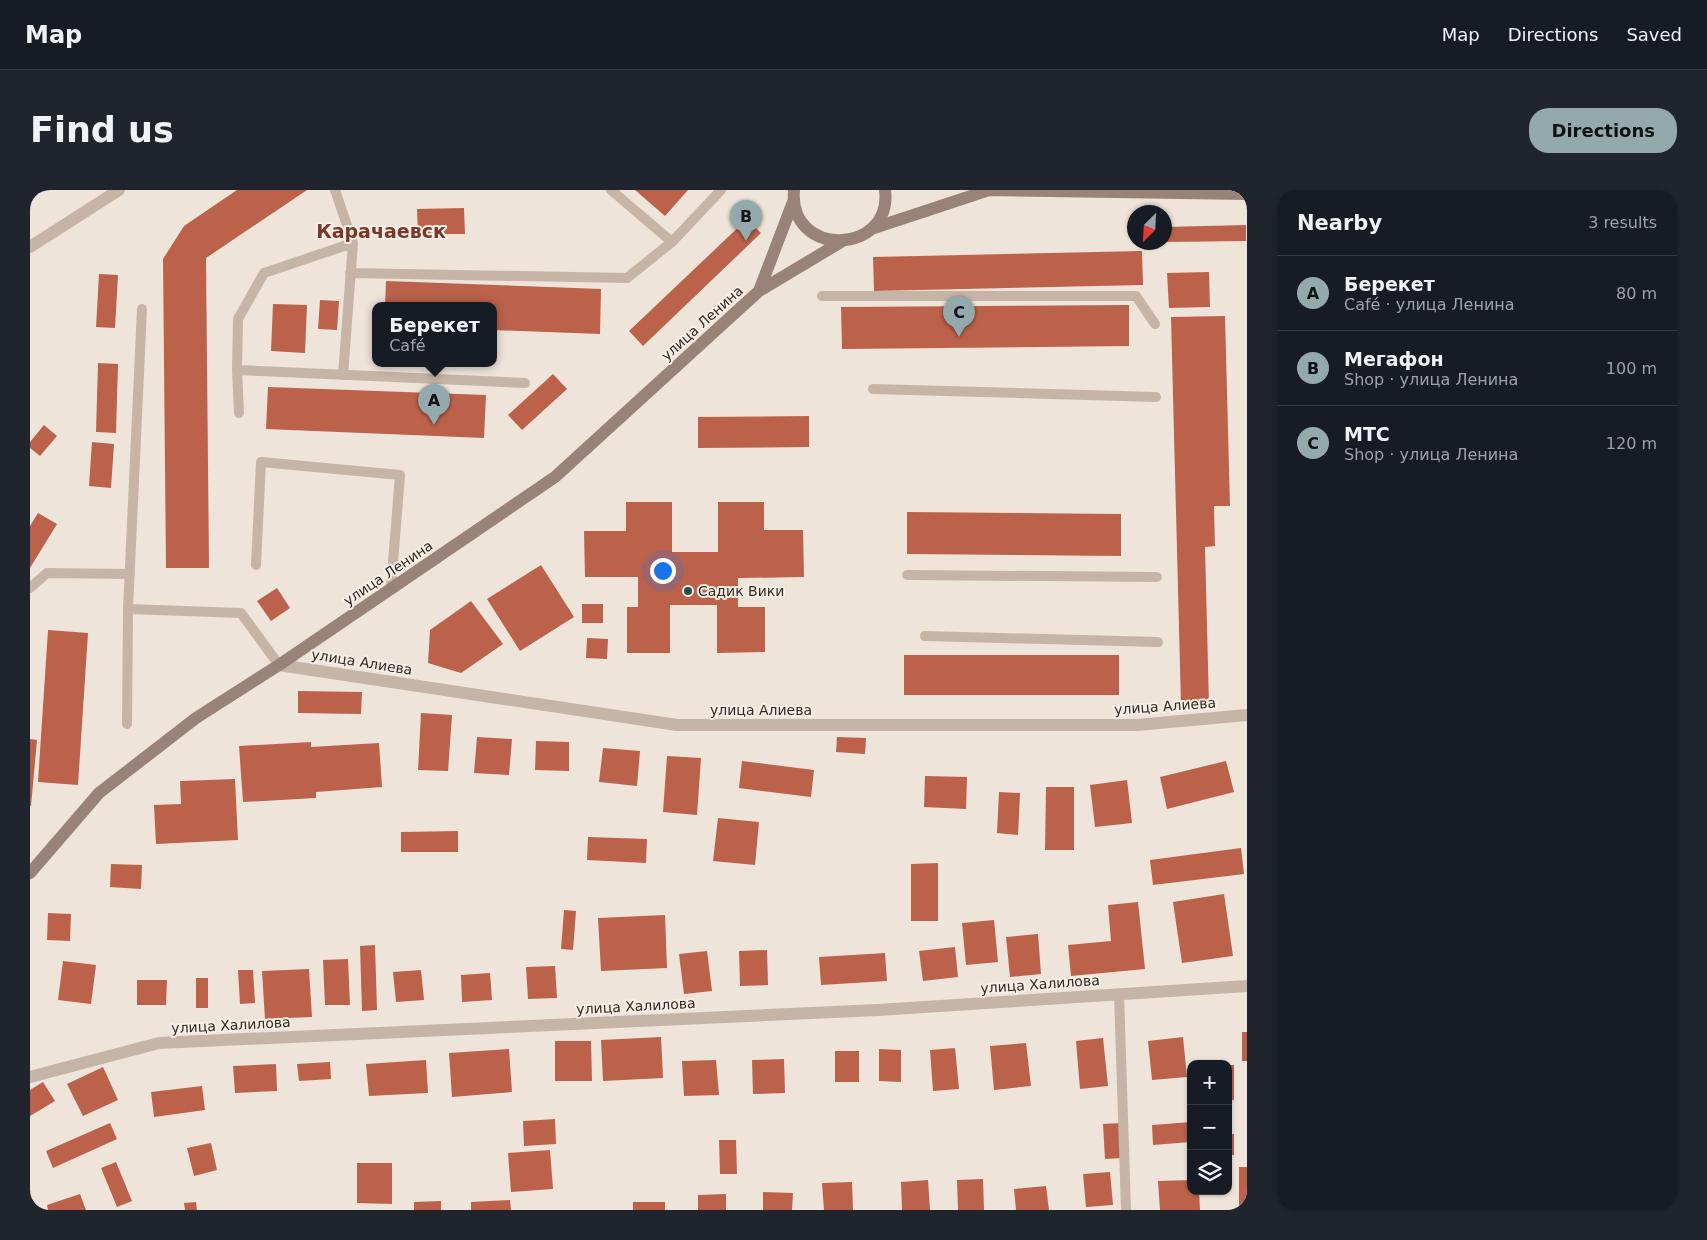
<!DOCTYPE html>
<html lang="en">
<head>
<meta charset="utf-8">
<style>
	:root { --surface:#171b24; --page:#20242c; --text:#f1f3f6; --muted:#9ea1a6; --line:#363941; --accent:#93a9ab }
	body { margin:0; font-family:"DejaVu Sans",sans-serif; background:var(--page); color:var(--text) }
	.controls { position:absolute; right:15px; bottom:15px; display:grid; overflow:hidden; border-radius:10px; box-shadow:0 1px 4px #0004 }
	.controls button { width:45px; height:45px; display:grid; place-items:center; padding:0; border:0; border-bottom:1px solid var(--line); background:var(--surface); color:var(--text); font:25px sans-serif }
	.compass { position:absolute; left:1097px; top:15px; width:45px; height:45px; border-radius:50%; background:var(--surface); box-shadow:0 1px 4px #0004; rotate:204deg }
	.you { position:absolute; left:632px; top:380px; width:18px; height:18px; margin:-12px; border:4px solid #fff; border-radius:50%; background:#1a73e8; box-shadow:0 0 0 8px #1a73e833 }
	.badge { display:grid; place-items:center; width:32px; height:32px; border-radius:50%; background:var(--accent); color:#111; font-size:16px; font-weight:700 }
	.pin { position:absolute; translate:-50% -41px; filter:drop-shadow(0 1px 2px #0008) }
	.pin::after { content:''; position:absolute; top:26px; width:18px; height:15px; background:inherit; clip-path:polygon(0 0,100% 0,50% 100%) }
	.popup { position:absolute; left:342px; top:112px; width:125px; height:65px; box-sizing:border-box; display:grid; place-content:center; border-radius:10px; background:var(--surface); filter:drop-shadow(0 1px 4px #0005); font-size:16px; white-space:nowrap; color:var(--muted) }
	.popup b { font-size:19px; color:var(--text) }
	.popup::after { content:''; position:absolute; left:50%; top:100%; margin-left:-10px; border:10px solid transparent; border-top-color:var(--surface) }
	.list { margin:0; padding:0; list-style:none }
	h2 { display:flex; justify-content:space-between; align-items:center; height:65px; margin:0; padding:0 20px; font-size:21px }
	h2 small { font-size:16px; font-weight:400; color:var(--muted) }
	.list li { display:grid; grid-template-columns:32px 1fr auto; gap:15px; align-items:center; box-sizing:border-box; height:75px; padding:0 20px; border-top:1px solid var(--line) }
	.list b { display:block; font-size:19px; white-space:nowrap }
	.list p { margin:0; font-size:16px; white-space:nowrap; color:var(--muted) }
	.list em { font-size:16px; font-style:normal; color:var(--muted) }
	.icon { flex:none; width:28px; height:28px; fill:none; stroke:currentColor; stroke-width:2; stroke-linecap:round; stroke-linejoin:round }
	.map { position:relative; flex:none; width:1217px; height:1020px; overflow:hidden; border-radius:20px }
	header { display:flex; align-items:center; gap:30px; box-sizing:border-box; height:70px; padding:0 25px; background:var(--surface); border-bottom:1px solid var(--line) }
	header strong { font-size:24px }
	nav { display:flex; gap:28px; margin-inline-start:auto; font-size:18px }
	.intro { display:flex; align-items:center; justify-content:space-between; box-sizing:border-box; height:120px; padding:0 30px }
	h1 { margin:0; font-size:35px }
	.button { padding:12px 22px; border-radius:20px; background:var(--accent); color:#111; font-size:18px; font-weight:700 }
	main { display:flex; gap:30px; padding:0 30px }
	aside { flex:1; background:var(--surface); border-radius:20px; box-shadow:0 1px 4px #0004 }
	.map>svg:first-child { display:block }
	.building { fill:#bc624b }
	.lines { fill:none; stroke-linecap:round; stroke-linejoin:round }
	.service { stroke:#c6b4a7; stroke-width:10 }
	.minor { stroke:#c6b4a7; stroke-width:12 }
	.secondary { stroke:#998378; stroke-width:12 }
	.poi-dot { fill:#204f50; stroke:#f7eee5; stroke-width:2 }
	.labels { text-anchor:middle; stroke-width:4; stroke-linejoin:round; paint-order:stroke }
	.street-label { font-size:14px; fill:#332a27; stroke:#f7eee5 }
	.poi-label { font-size:14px; fill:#332a27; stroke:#f7eee5; text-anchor:start }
	.district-label { font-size:19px; font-weight:bold; fill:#7b3727; stroke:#f7eee5 }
</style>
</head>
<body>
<header>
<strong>Map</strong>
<nav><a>Map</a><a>Directions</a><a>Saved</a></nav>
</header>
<div class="intro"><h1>Find us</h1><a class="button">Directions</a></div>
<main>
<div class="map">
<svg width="1217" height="1020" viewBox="0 0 1217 1020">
	<rect width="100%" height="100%" fill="#efe4da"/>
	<path class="building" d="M207,0h70l-101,68 3,310h-43l-3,-309 21,-33z
		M605,0h53l-23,26z
		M434,18l1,26h-47l-1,-25z
		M717,29l14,14 -118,113 -14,-15z
		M1216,35v16l-82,1v-15z
		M1112,61l1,34 -269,6 -1,-34z
		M1179,82l1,35 -41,1 -2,-35z
		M69,84l19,1 -3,53 -19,-1z
		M356,91l215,8 -1,45 -107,-4v-24h-108z
		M290,110l19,1 -2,29 -19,-1z
		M243,114l34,1 -2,48 -34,-2z
		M1099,115v41l-287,3 -1,-42z
		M1195,126l5,190h-16l1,40 -10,1 4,159h-28l-10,-389z
		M68,173l20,1 -2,69 -20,-1z
		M523,184l14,15 -45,41 -14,-15z
		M238,197l218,8 -2,43 -218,-9z
		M779,226v31l-111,1v-31z
		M14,235l13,11 -17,20 -10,-8v-6z
		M62,252l22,2 -3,44 -22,-2z
		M596,312h46v50h46v-50h46v28h39l1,47 -66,1v29h27v45l-48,1v-48h-47v48h-43v-46h11v-30h-53l-1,-46h42z
		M877,322l214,2v42l-214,-2z
		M8,323l19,11 -27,44v-42z
		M511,375l33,52 -54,34 -33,-52z
		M247,398l13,20 -19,13 -14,-20z
		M441,411l32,43 -42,29 -33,-10 2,-33z
		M552,414h21v19h-21z
		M18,440l40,3 -10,152 -40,-3z
		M557,448l21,1 -1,20 -21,-1z
		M874,465h215v40h-215z
		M268,501l64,1 -1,22 -63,-1z
		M391,523l31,2 -4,56 -30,-1z
		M447,547l35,2 -3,36 -35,-2z
		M807,547l29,1 -1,16 -29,-2z
		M0,549l7,1 -6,66h-1z
		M506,551l33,1v29l-34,-1z
		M281,552v5l68,-4 3,44 -66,5v6l-73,4 -4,-56z
		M573,558l37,3 -3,35 -38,-4z
		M637,566l34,2 -4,57 -34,-3z
		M712,571l72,9 -3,27 -72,-9z
		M1196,571l8,31 -67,17 -7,-32z
		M895,586l42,1 -1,32 -42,-2z
		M205,589l3,61 -82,4 -2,-39 27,-1 -1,-23z
		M1097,590l5,43 -37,4 -5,-42z
		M1016,597h28v63h-29z
		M969,602l21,1 -2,42 -21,-2z
		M688,628l41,4 -4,43 -42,-4z
		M428,641v21h-57v-20z
		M558,647l59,2 -1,24 -59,-3z
		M1211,658l3,26 -91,11 -3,-25z
		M908,673v58h-27v-57z
		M81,674l31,1 -1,24 -31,-2z
		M1194,704l9,62 -51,7 -9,-61z
		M1108,712l7,67 -74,7 -3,-31 43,-4 -3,-36z
		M534,720l12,1 -3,39 -12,-1z
		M18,723l23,1 -1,27 -23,-1z
		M635,725l2,53 -66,3 -3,-53z
		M964,730l4,42 -32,3 -4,-42z
		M1008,744l3,40 -31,3 -4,-40z
		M345,755l2,65 -15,1 -2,-65z
		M925,757l3,30 -35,4 -4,-30z
		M737,760l1,35 -28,1 -1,-35z
		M677,761l5,40 -28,3 -5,-40z
		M855,763l2,28 -66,4 -2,-28z
		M318,769l2,46h-25l-2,-45z
		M33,771l33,4 -5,39 -33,-4z
		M525,776l2,32 -29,1 -2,-32z
		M279,779l3,48 -47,2 -3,-48z
		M208,780h15l2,33 -15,1z
		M391,780l3,30 -28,2 -3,-30z
		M460,783l2,27 -30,2 -1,-27z
		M166,788h12v30h-12z
		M107,790h30l-1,25h-29z
		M1212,842h5v29h-5z
		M631,847l2,41 -60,3 -2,-41z
		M1153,847l4,40 -35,3 -4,-39z
		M1073,848l5,48 -28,3 -4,-48z
		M525,851h36l1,40h-37z
		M996,853l5,43 -37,4 -4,-44z
		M925,858l4,41 -26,2 -3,-41z
		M479,859l3,43 -60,5 -3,-44z
		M849,859l22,1v32l-22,-1z
		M805,861h24v31h-24z
		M754,869l1,34 -32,1 -1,-34z
		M396,870l2,33 -59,3 -3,-32z
		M686,870l3,35 -35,1 -2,-35z
		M300,872l1,17 -32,2 -2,-17z
		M246,874l1,27 -42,2 -2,-27z
		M1198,875h6v35h-6z
		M73,877l15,33 -35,16 -16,-32z
		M13,892l12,19 -25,15v-26z
		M172,896l3,24 -51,7 -3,-25z
		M525,929l1,25 -32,2 -1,-25z
		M1161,932v20l-38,3 -1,-20z
		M80,933l7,16 -64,29 -7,-17z
		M1091,933l2,35 -18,1 -2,-35z
		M1198,944h6v21h-6z
		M689,950h17l1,34h-17z
		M181,953l6,27 -23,6 -7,-28z
		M520,960l3,39 -42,3 -3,-39z
		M86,972l16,39 -15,6 -16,-39z
		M327,973h35v41l-35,-1z
		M1209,977h8v39h-8z
		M1080,982l3,33 -27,2 -3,-33z
		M953,989l1,31h-26l-1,-30z
		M898,990l2,30h-28l-1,-28z
		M1161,990v11h8l1,19h-40l-2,-29z
		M822,992l1,28h-29l-2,-27z
		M1016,996l3,24h-33l-2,-21z
		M733,1002l30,1 -1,17h-29z
		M50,1004l6,16h-38l-1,-5z
		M696,1004v16h-28v-15z
		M480,1010l1,10h-40v-8z
		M411,1011v9h-27v-8z
		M166,1012l1,8h-12l-1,-7z
		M603,1012h32v8h-32z"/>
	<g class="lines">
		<path class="service" d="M305,0l18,53
			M581,0l61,52
			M320,83l277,5 45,-36 49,-52
			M792,106h314l19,28
			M112,119l-14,300 113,4 38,52
			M207,180l2,43
			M313,185l10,-132 -89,30 -26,46 -1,51 288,13
			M843,199l283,8
			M226,375l5,-103 139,13 -9,113
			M877,385l250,2
			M0,398l17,-15 83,1
			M895,446l233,6
			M97,534l1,-115
			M1089,804l7,216"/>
		<path class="minor" d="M0,57l89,-57
			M249,475l398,60h460l110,-10
			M0,887l129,-34 719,-33 369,-24"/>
		<path class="secondary" d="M764,0c-6,69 99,65 91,0
			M957,0l260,4
			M841,39l118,-39
			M729,101l34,-89
			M0,683l69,-80 97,-75 83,-53 276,-188 204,-186 82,-49"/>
	</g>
	<circle class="poi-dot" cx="658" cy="401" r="5"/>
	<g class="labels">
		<g class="street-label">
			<text transform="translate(672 133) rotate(-42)" y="5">улица Ленина</text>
			<text transform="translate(358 383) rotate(-34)" y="5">улица Ленина</text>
			<text transform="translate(332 472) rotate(9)" y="5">улица Алиева</text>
			<text transform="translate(1135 516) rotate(-4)" y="5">улица Алиева</text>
			<text x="731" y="525">улица Алиева</text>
			<text transform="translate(1010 794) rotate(-4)" y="5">улица Халилова</text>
			<text transform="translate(606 816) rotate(-3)" y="5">улица Халилова</text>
			<text transform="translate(201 835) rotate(-3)" y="5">улица Халилова</text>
		</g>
		<g class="poi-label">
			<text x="668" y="406">Садик Вики</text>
		</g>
		<g class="district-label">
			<text x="351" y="48">Карачаевск</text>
		</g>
	</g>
</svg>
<div class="controls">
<button>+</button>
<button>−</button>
<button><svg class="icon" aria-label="layers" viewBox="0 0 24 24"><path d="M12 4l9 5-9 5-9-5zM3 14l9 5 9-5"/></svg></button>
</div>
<svg class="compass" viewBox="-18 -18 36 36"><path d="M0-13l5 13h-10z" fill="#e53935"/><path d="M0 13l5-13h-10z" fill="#9ea1a6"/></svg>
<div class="you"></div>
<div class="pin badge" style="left:404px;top:235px">A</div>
<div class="popup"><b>Берекет</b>Café</div>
<div class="pin badge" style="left:716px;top:51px">B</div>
<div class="pin badge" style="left:929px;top:147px">C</div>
</div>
<aside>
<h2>Nearby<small>3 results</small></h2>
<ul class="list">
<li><span class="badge">A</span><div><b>Берекет</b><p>Café · улица Ленина</p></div><em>80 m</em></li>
<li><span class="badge">B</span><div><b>Мегафон</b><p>Shop · улица Ленина</p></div><em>100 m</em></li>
<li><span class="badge">C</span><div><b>МТС</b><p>Shop · улица Ленина</p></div><em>120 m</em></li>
</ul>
</aside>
</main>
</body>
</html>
